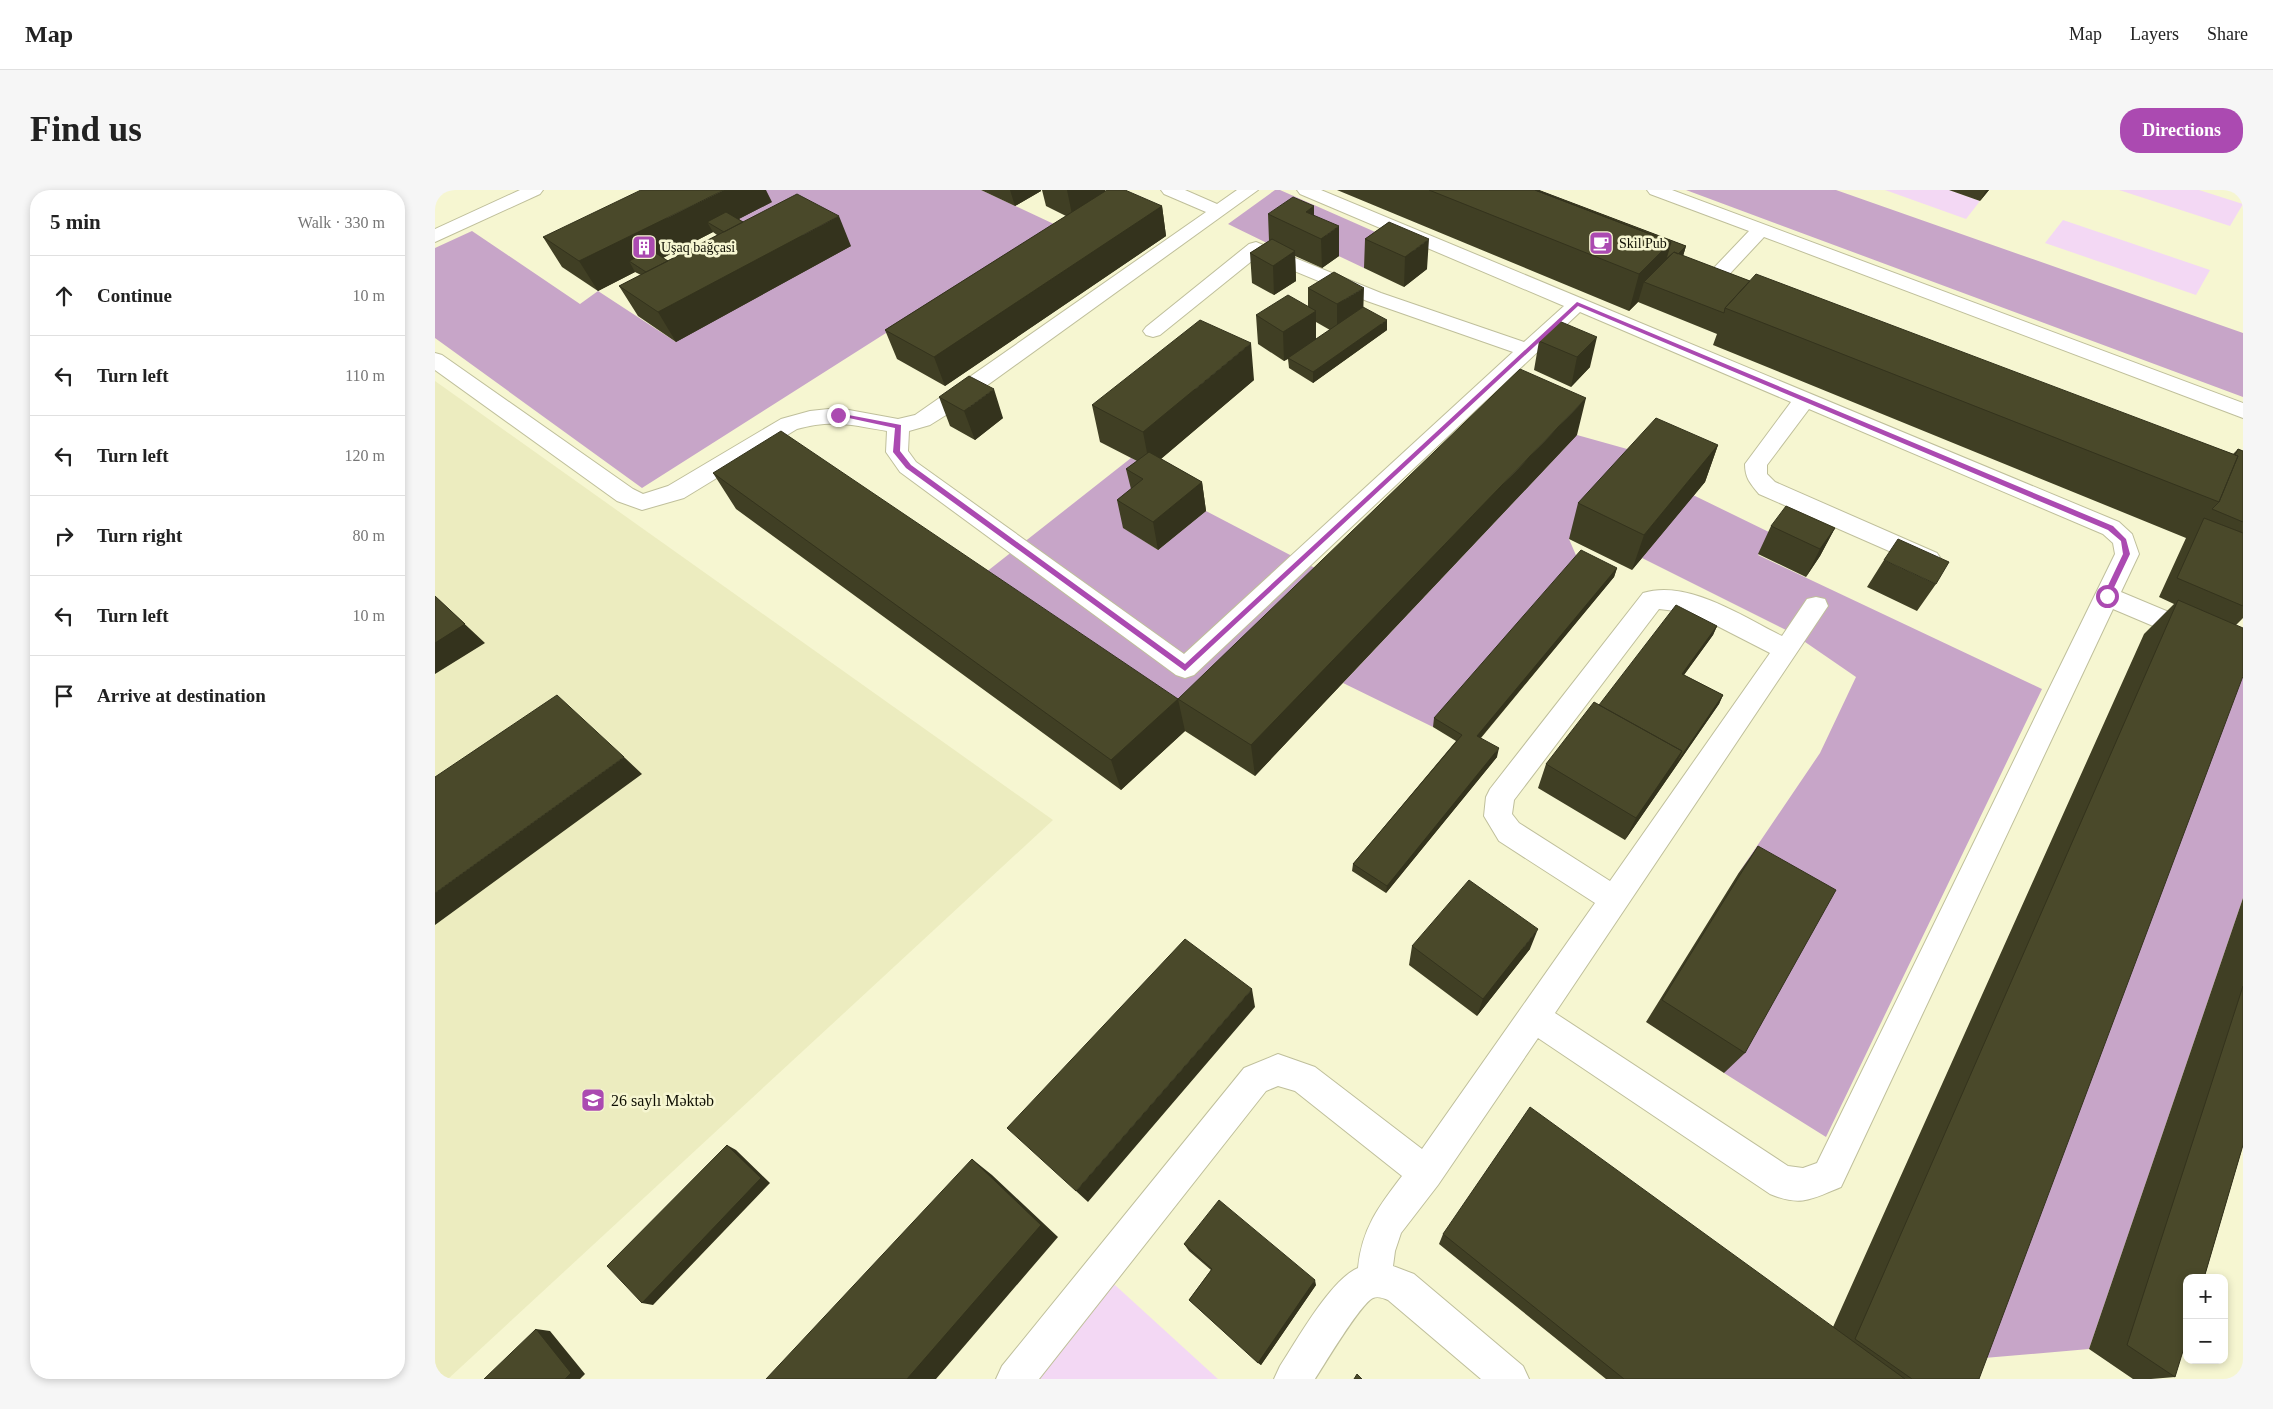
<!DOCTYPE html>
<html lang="en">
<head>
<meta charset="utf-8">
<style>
	:root { --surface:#fff; --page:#f6f6f6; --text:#222; --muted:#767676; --line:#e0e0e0; --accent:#ab4ab1 }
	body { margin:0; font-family:Georgia,serif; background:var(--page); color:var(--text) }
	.controls { position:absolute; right:15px; bottom:15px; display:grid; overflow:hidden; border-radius:10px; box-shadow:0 2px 8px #0003 }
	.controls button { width:45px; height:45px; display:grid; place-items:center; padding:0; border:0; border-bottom:1px solid var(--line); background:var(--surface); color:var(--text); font:25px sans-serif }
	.stop { position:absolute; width:15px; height:15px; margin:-11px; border:4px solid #ab4ab1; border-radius:50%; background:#fff }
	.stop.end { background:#ab4ab1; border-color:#fff; box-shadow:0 1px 5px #0008 }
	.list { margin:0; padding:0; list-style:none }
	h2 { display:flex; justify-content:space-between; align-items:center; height:65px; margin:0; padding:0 20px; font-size:21px }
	h2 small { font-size:16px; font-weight:400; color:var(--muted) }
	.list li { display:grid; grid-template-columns:32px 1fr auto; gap:15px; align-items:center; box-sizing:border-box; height:80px; padding:0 20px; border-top:1px solid var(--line) }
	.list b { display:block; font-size:19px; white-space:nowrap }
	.list em { font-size:16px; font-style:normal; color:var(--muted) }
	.icon { flex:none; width:28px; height:28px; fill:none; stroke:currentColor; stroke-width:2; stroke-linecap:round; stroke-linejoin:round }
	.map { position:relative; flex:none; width:1808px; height:1189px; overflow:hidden; border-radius:20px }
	header { display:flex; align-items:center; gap:30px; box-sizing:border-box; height:70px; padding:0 25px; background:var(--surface); border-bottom:1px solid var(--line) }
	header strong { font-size:24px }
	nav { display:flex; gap:28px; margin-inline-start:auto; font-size:18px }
	.intro { display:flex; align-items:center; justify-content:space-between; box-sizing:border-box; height:120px; padding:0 30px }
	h1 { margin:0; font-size:35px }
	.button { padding:12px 22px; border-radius:20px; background:var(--accent); color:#fff; font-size:18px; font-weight:700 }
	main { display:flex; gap:30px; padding:0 30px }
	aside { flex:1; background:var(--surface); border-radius:20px; box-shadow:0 2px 8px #0003 }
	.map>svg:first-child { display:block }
	.built { fill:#ececbf }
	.green { fill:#f3d8f4 }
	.forest { fill:#c7a5c8 }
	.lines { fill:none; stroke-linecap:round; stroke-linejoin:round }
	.minor-casing { stroke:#bfbf9b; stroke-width:2 }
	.minor { fill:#fff; fill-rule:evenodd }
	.wall { fill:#403f24; fill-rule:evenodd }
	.shaded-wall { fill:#34331d }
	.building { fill:#4a492a; stroke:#34331d }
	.route { fill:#ab4ab1 }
	.labels { text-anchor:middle; stroke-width:5; stroke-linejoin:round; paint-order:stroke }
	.far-poi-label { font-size:14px; fill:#0f0f03; stroke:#f6f6d1; text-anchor:start }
	.poi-label { font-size:16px; fill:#0f0f03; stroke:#f6f6d1; text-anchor:start }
</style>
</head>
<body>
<header>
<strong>Map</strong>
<nav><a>Map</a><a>Layers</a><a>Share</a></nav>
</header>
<div class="intro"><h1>Find us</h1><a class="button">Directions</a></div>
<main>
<aside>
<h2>5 min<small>Walk · 330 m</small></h2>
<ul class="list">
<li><svg class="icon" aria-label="ahead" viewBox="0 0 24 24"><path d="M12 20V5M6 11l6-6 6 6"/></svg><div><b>Continue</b></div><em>10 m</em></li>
<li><svg class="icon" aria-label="left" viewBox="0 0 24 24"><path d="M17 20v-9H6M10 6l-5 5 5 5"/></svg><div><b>Turn left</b></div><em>110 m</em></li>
<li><svg class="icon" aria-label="left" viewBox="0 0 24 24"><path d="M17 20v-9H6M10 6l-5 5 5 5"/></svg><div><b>Turn left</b></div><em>120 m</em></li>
<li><svg class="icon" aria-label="right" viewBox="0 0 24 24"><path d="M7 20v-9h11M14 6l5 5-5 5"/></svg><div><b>Turn right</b></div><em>80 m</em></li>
<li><svg class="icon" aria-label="left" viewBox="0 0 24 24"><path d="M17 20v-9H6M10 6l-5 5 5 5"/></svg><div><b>Turn left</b></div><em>10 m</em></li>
<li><svg class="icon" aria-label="arrive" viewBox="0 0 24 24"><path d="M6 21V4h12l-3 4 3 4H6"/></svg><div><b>Arrive at destination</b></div></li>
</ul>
</aside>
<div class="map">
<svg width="1808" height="1189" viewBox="0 0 1808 1189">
	<rect width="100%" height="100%" fill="#f6f6d1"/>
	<path class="built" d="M0,191l618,439 -605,559h-13z"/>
	<path class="green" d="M1450,0h64l31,11 -14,18z
		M1684,0h80l44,14 -13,22z
		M1628,30l147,50 -14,25 -151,-52z
		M669,1085l114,104h-189z"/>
	<path class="forest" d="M314,0h232l75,35 -414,263 -207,-150v-90l37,-17 108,73 18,-13 78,51z
		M840,0h5l118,52 -34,26 -57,-27 -38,3 -41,-20z
		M1251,0h150l407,143v64z
		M1142,245l68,19 -76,85 9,21 -145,167 -90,-44z
		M696,268l19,10 -26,60 34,22 48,-39 132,69 -153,151 -214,-147z
		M1258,305l80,39 -15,21 284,134 -216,448 -102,-64 88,-156 -74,-43 82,-121 36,-76 -64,-44 -150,-75z
		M1786,478l22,9v221l-154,451 -140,12z"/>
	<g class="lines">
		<g class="minor-casing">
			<path id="minor" d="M85,0h23l-3,4 -105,48v-13z
				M726,0h24l32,14 20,-14h21l-312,225 -16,10 -21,6 -1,20 8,11 268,192 329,-302 -146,-51 -109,-45 -98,79 -7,2 -7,-2 -3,-4 3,-4 103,-83 7,-2 125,51 143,49 40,-36 -264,-112 -3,-4h24l798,332 13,12 7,20 -18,38 122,51v21l-130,-55 -272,578c-29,12 -40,20 -71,7l-232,-156 -100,147 -37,48 -6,18 -2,15 21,8 109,92 6,13h-48l-93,-79c-4,-2 -11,-4 -15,-2 -13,6 -48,66 -58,81h-41l6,-13c17,-26 51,-87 78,-98 4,-40 21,-62 44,-92l-107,-85 -17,-5 -12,5 -227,288h-43l6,-13 242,-298 34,-14 37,13 107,82 173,-246 -96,-62 -15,-25 2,-19 4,-8 153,-196c45,-14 100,24 139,43l25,-37 9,-2 9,2 3,7 -273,407 233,153 15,2 14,-5 298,-609 -2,-11 -10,-9 -294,-125 -42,56v9l8,8 162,71 4,6 -4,6 -8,3 -8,-3 -162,-71c-9,-11 -14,-16 -14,-30l46,-62 -211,-90 -386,363 -9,3 -9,-3 -276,-203 -14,-20 1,-21c-34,-6 -56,-12 -90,-2l-113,69 -42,12 -25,-9 -182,-131v-17l7,2 191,134 10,5 25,-8 113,-67 29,-8 28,-3 60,11 17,-4 291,-203 -42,-18zM1224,419l33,4 78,40 -160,228 -91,-58 -7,-9 2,-14z
				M1212,0h25l571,213v15l-479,-181 -41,44 -7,2 -7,-2 -3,-4 3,-4 40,-42 -99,-37z"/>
		</g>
		<use href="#minor" class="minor"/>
	</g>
	<path class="wall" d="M546,0h60v1l-26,15z
		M607,0h63v1l57,15 4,30 -221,150 -48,-27 -12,-29 181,-114 -20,-10z
		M902,0h201l148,56 -3,10 67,25 483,173 5,-5 5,2v167l-7,7 -257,754h-373l-167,-135 4,-10 390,93 311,-693 30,-30 -15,-7 27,-59 -473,-193 4,-11 -79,-32 -9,9z
		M1514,0h40l-9,11z
		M337,12l-33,17 4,3 108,24 -175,96 -38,-26 -19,-30 22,-11 -6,-3 -37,19 -36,-24 -19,-30zM278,42l4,3 -49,26 -5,-3z
		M879,16v9l25,41 -17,12 -27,-12 1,25 -22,14 -22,-12 -2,-30 19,-12 -1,-27z
		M954,32l38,47 -23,18 -40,-19 1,-29z
		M873,98l55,19 24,23 -74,53 -24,-15 -1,-9 -4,2 -26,-17 -2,-29 52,-8zM881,132l14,8 -14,9z
		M1124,131l31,46 -19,20 -37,-17 5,-29z
		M819,190l-93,79 41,23 4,29 -48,39 -35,-22 -6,-28 14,-11 -5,-20 11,-8 -37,-19 -8,-37z
		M504,207l64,21 -28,22 -25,-14z
		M1142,245l-322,341 -70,-45 -7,-32z
		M1283,255l-13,37 -73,88 -63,-31 9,-36z
		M278,283l465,226 7,32 -64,59 -385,-281z
		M1336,336l64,2 -15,28 -14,21 -48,-23z
		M1449,370l52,24 -19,27 -50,-24z
		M1182,378l-3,9 -133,161 16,19 -111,136 -34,-22 1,-7 103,-123 -23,-14 1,-9z
		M1282,436l-4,9 -29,40 39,20 -4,9 -94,136 -87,-52 8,-24 53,-59z
		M1323,656l-13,207 -21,20 -78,-51 92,-148z
		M1808,708v247l-68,232 -24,2h-18l-44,-30z
		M977,756l118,3 -53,67 -68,-51z
		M749,1054l132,41 -55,80 -72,-65 22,-30 -22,-19z"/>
	<path class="shaded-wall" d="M0,0h12l-11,5 -1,-1z
		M289,0h42l6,12 -53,27 -12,-7 6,10 -72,37 -12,-8 6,11 -37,19 -19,-30z
		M575,0h31v1l-26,15z
		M632,0h38l2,8 -34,21z
		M1551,0h3l-9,11z
		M727,16l4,30 -221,150 -11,-29z
		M879,16v30l-8,-24z
		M404,26l12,30 -175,96 -18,-30z
		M904,36v30l-17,12 -1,-29z
		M994,49l-2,30 -23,18 1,-30z
		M1236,52l15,4 -3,10 -39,26 -6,20 -9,9 10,-37z
		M860,61l1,30 -22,14 -1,-29z
		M929,98l-1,30 -26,16v-30z
		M881,121v30l-32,20 -1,-29z
		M952,130v10l-74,53v-11z
		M1162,147l-7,30 -19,20 6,-30z
		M816,153l3,37 -104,88 -7,-36z
		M559,199l9,29 -28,22 -11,-29z
		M1151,208l-9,37 -322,341 -4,-31z
		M1283,255l-13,37 -73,88 12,-35z
		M767,292l4,29 -48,39 -5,-28z
		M1400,338l-15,28 -14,21 14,-28z
		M1182,378l-3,9 -139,167 2,-8z
		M4,410l46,43 -50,31v-31z
		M1282,436l-4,9 -35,48 4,-9z
		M1288,505l-4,9 -94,136 11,-22 46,-67z
		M743,509l7,32 -64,59 -10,-30z
		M1064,558l-2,9 -111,136 1,-7z
		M189,567l18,17 -207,151v-32z
		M1103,739l-8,20 -53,67 6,-17z
		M817,799l3,18 -167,195 -12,-11z
		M292,955l9,5 34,33 -117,122 -11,-2z
		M537,969l20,16 66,62 -122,142h-29z
		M880,1090l1,5 -55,80 -3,-2z
		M101,1139l14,2 35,43 -5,5h-15z"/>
	<path class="building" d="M206,0h83l-145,71 -36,-24z
		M672,0h18l37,16 -228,151 -49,-27z
		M994,0h106l136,52 -32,32z
		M1100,0h3l148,56 -8,8 -4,-2 -8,7 5,-17z
		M362,4l42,22 -181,96 -39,-26z
		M858,7l21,9 -8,6 33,14 -18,13 -53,-25z
		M291,22l17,10 -19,10 -17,-10z
		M954,32l40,17 -24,18 -40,-18z
		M837,49l23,12 -22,15 -23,-13z
		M216,60l17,11 -22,11 -17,-11z
		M1239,62l76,29 -25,27 -1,5 -80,-31z
		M899,82l30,16 -27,16 -29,-16z
		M1321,84l482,182 -19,46 -494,-194z
		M853,105l28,16 -33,21 -27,-17z
		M928,117l24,13 -74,52 -25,-14z
		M765,130l51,23 -108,89 -51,-27z
		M1124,131l38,16 -20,20 -38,-16z
		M1085,179l66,29 -335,347 -73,-46z
		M534,186l25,13 -30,22 -25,-14z
		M1221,228l62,27 -74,90 -66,-32z
		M346,241l397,268 -67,61 -398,-287z
		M1803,259l5,2v71l-31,-13 7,-7 19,-46 -3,-1z
		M714,262l53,30 -49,40 -36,-22 26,-21 -17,-10z
		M1351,316l49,22 -15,21 -49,-23z
		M1769,328l39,15v73l-66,-28z
		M1463,349l51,23 -13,22 -52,-24z
		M1146,360l36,18 -140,168 22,12 -112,138 -34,-22 109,-129 -28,-17z
		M0,406l30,28 -30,19z
		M1743,410l65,28v48l-264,703h-67l-57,-40z
		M1241,415l41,21 -35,48 41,21 -49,72 8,-16 -83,-46z
		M122,505l67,62 -189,136v-116z
		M1159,512l88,49 -46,67 -90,-54z
		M1323,656l78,44 -91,163 -83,-53z
		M1034,690l69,49 -55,70 -71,-53z
		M750,749l67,50 -176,202 -69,-63z
		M1808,796v159l-39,133h-17v60l-12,39 -48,-32z
		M1095,917l375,272h-281l-181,-145z
		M292,955l34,33 -119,125 -35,-37z
		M537,969l69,66 -134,154h-141z
		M784,1010l96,80 -57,83 -69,-63 23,-31 -28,-25z
		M101,1139l35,44 -6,6h-81z
		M922,1184l5,5h-8z"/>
	<path class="route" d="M1142,112l536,224 13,13 4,15 -21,44 -6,-2 20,-42 -2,-13 -13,-11 -530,-224 -393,365 -279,-203 -13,-16 2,-24 -60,-13 3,-2 63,12 -1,26 11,14 274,199z"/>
	<defs>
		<g id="cafe-square" transform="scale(1.25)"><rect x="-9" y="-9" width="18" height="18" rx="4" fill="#ab4ab1" stroke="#f6f6d1"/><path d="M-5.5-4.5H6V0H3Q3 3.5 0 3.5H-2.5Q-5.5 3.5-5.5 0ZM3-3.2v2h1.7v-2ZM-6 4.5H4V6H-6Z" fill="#fff"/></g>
		<g id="building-square" transform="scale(1.25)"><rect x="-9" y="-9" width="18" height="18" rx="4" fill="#ab4ab1" stroke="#f6f6d1"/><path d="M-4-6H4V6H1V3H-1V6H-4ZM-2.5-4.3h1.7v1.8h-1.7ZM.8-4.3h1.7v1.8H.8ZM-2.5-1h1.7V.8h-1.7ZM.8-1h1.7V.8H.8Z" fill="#fff"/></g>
		<g id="school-square" transform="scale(1.25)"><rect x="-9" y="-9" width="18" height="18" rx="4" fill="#ab4ab1" stroke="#f6f6d1"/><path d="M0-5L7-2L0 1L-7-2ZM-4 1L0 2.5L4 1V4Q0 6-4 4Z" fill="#fff"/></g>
	</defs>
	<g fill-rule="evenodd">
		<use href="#cafe-square" x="1166" y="53"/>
		<use href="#building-square" x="209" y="57"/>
		<use href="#school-square" x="158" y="910"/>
	</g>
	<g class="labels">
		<g class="far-poi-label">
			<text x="1184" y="58">Skil Pub</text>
			<text x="226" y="62">Uşaq bağçasi</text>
		</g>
		<g class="poi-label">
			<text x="176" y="916">26 saylı Məktəb</text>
		</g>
	</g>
</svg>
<div class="controls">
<button>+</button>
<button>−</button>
</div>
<div class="stop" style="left:1672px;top:406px"></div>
<div class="stop end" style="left:403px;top:225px"></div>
</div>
</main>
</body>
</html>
